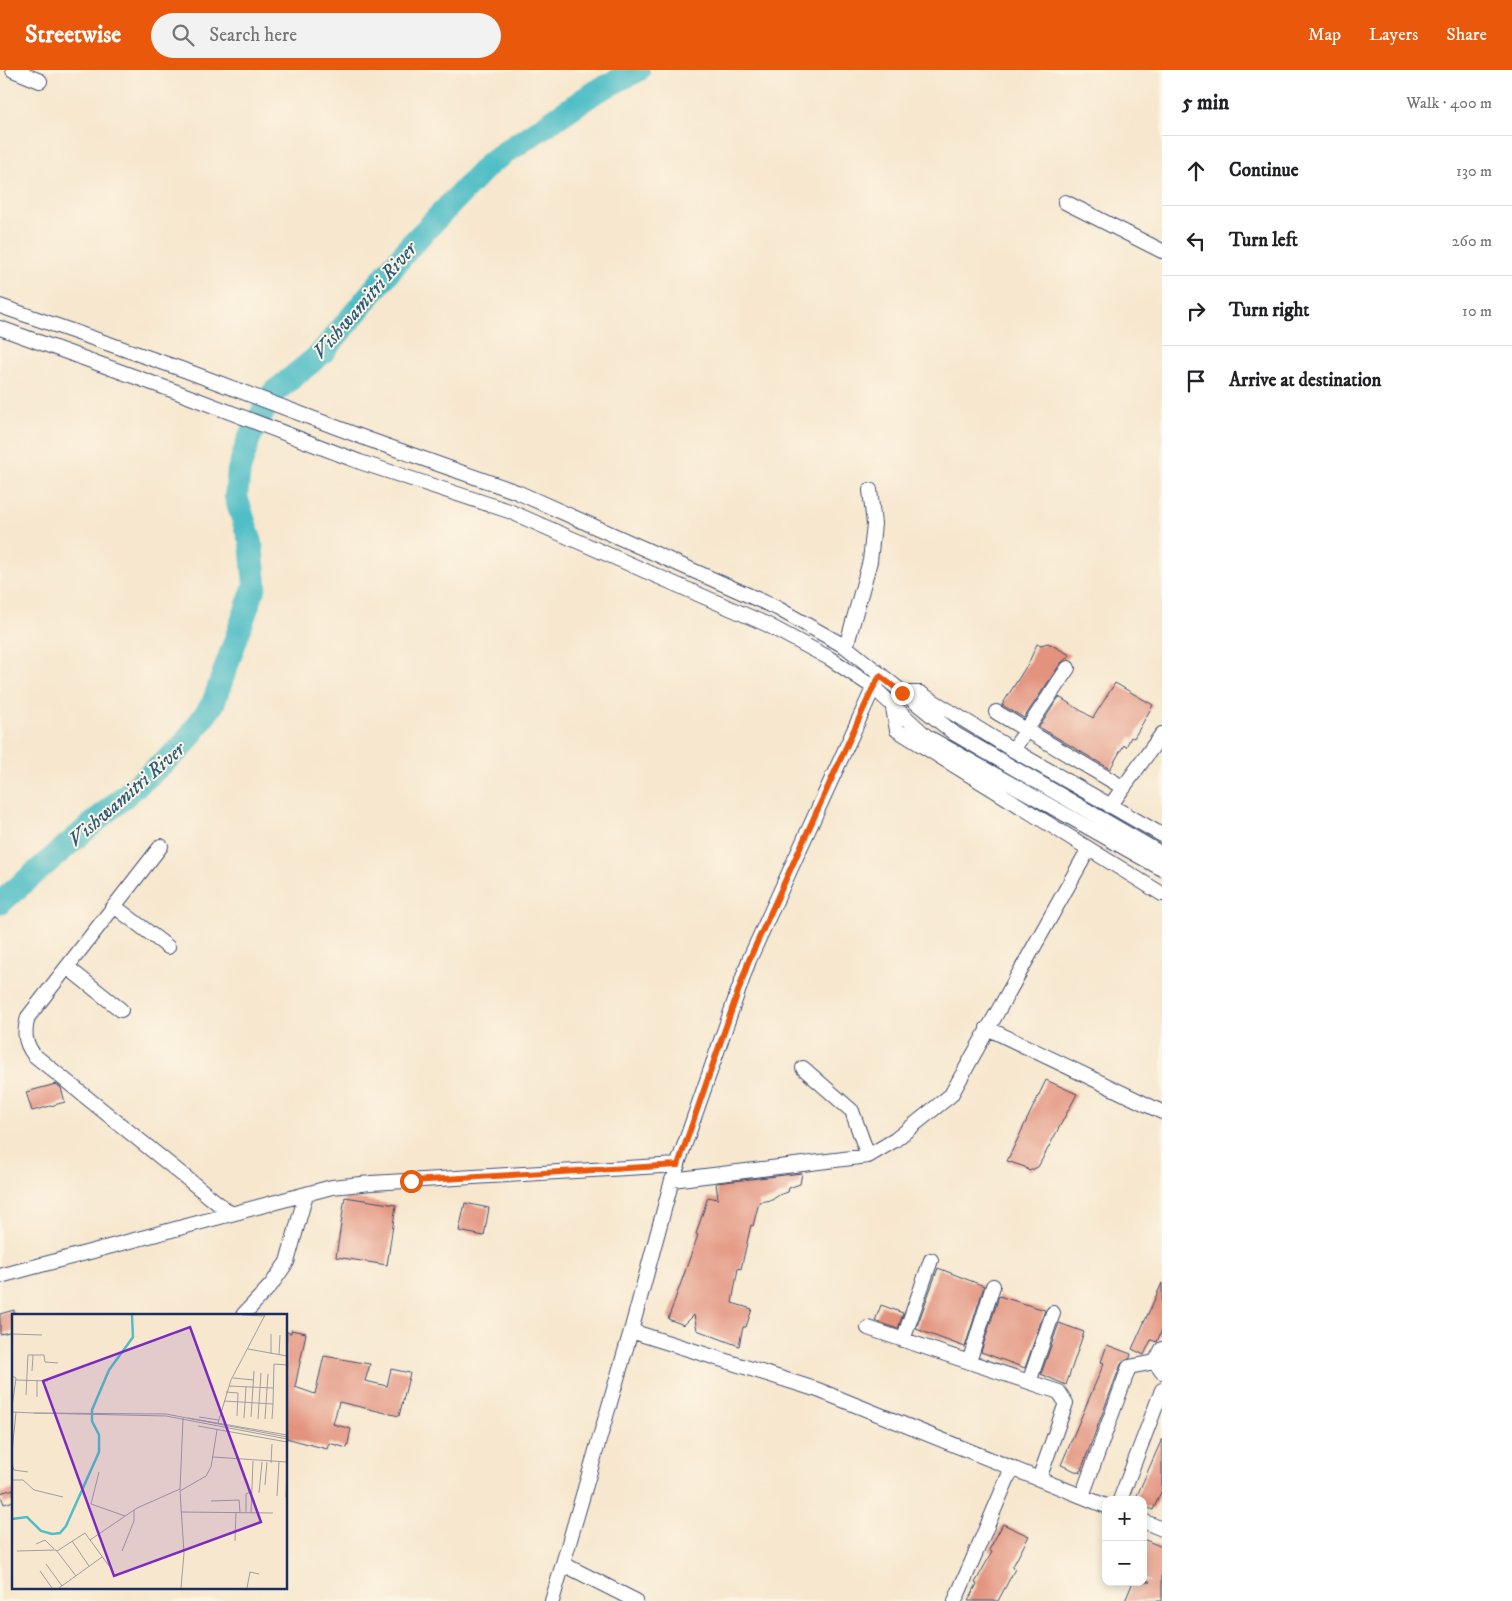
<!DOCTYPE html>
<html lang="en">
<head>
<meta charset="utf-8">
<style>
	:root { --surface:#fff; --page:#f2f2f2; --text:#202124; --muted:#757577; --line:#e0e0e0; --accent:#ea580c }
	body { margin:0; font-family:"IM FELL DW Pica",serif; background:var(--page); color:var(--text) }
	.controls { position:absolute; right:15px; bottom:15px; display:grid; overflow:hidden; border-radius:10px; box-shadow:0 2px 8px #0003 }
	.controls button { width:45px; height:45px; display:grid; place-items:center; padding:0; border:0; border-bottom:1px solid var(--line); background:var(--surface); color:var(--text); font:25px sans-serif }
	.stop { position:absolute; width:15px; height:15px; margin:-11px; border:4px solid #ea580c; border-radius:50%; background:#fff }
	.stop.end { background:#ea580c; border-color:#fff; box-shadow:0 1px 5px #0008 }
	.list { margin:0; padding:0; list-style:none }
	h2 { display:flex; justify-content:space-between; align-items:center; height:65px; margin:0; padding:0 20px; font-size:21px }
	h2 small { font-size:16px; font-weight:400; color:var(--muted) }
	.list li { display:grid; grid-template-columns:32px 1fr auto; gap:15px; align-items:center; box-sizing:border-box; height:70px; padding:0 20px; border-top:1px solid var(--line) }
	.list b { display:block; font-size:19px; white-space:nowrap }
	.list em { font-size:16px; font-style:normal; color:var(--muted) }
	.icon { flex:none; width:28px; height:28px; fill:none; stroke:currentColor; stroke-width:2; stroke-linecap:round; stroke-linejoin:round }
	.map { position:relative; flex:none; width:1162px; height:1531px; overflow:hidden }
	header { display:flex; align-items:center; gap:30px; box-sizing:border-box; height:70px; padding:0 25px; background:var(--accent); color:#fff }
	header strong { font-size:24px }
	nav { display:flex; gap:28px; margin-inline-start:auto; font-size:18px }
	.search { width:350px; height:45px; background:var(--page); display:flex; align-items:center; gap:12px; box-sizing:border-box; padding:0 18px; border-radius:28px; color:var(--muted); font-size:19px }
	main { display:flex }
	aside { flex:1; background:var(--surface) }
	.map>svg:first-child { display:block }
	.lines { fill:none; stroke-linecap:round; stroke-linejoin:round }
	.river { stroke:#50bec6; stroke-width:24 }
	.building { fill:#e2927d }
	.minor-casing { stroke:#3c4b6f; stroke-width:16 }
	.minor { stroke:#fff; stroke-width:14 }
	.route { stroke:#ea580c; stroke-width:6 }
	.labels { text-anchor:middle; stroke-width:4; stroke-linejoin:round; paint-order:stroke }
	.water-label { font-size:20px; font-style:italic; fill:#2b5a7d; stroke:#fcf5e5 }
	.inset-river { fill:none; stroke:#50bec6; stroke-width:2.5 }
	.inset-road { fill:none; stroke:#9f9da1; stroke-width:1 }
	.view { fill:#7b2cbf; fill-opacity:0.15; stroke:#7b2cbf; stroke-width:2.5 }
	.inset-edge { fill:none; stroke:#1b2f5e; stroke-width:2.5 }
</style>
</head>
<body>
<header>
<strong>Streetwise</strong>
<div class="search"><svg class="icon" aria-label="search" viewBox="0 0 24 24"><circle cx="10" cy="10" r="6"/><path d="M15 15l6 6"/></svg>Search here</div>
<nav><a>Map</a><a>Layers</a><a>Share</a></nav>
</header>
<main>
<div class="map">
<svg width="1162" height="1531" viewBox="0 0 1162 1531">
	<rect width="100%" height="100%" fill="#fcf5e5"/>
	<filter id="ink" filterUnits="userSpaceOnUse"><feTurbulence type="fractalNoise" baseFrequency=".02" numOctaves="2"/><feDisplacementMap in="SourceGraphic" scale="10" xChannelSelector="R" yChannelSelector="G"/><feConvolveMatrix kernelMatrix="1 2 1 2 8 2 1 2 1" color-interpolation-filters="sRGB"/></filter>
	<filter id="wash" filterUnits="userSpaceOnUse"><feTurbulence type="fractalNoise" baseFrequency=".0096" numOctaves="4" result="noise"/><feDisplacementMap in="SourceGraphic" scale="20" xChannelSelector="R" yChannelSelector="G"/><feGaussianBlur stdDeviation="1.12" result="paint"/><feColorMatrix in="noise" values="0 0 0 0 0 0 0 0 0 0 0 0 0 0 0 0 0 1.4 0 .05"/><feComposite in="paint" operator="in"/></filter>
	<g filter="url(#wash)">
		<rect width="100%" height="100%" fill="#f7e7ce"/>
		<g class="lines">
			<path class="river" d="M0,833l182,-156 31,-43 42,-119 -4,-42 -15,-46 3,-27 10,-32 24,-45 48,-39 90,-109 80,-83 104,-70 43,-22"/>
		</g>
		<g id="blocks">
			<path class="building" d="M1048,573l22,12 -9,8 -37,55 -22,-13 27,-43 8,-18 4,1z
				M1115,613l38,22 -19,33 -3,-1 -5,10 -2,-2 -14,24 -71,-42 20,-30 34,21z
				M1046,1010l31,14 -39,73 -9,4 -4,-4 -18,-6z
				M56,1014l5,4 4,14 -33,9 -6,-19z
				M802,1103l-2,11 -11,4 -1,4 -9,3 -7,5 -13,2 -6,24 -2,-1 -10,44 -3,-1 -6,35 20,6 -6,18h-3l-4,19 -42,-16 -3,-15 -10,10 -16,-6 30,-84 -2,-1 12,-37 10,2 -2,-16z
				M345,1127l51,8 -9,60 -51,-8z
				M465,1133l24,5 -5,28 -25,-5z
				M938,1198l46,18 -19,61 -49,-18z
				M1162,1213v47l-5,12 -6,-2 -7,15 -12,-6z
				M999,1226l46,14 -20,58 -44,-16z
				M881,1235l22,8 -5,16 -23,-8z
				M14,1240v21l-14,3v-20z
				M1059,1253l25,9 -18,53 -25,-11z
				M291,1260l15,3 -11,54 20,7 9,-38 46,8 -5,17 22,5 4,-17 19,4 -11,43 -60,-14 -6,22 18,5 -4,19 -18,-5 -2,6 -41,-11v-106l5,1z
				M1107,1275l24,9 -1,4 -9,6 -41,109 -19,-8 43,-102 -3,-1z
				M1162,1369v51l-9,20 -10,-4v-6h-8z
				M14,1419v12l-10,3 -4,-11z
				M1003,1454l26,12 -17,32 3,1 -17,32h-30l9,-17 -2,-1 17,-31 -3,-2z
				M1143,1469l19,8v54h-37l8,-19h18l-8,-3z"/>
		</g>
	</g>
	<g filter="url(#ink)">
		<use href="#blocks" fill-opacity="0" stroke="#3c4b6f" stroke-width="1"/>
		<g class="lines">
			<g class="minor-casing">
				<path id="minor" d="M13,0l27,11
					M1065,132l97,49
					M0,236l187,65 183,69 147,52 260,116 69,39 109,87 207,120
					M0,258l177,64 183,70 149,49 257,113 63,34 44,29 53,49 236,133
					M846,577l24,-86 4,-37 -4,-34
					M902,623h18l93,57 149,85
					M893,638l4,22 265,164
					M996,642l128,76
					M1013,680l55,-82
					M1110,736l52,-72
					M161,776l-133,171c-4,15 -4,25 6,38l197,159
					M114,836l54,41
					M67,897l54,43
					M987,958l175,84
					M803,998l49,43 16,45
					M675,1102l74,-212 127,-278
					M0,1206l332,-89 39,-4 307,-18
					M243,1245l28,-30 16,-23 19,-68
					M868,1258l191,64 7,11 -27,76
					M631,1261l187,59 288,116
					M903,1270l28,-80
					M1162,1279l-7,13 7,10
					M969,1292l24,-76
					M1029,1312l24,-69
					M1082,1426l47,-129 26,-5
					M1120,1430l42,-110
					M1143,1451l19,8
					M563,1494l73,37
					M552,1531l79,-270 41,-151 196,-24 27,-16 56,-45 137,-245
					M955,1531l57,-133"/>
			</g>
			<use href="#minor" class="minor"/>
		</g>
	</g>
	<g class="lines" filter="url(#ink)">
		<path class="route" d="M411,1111l267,-16 71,-205 124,-272 7,-12 22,17"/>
	</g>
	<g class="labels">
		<g class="water-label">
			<text transform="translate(364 230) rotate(-49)" y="7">Vishwamitri River</text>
			<text transform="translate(126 724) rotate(-41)" y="7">Vishwamitri River</text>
		</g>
	</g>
	<g transform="translate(12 1244)">
		<rect width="275" height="275" fill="#f7e7ce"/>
		<path class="inset-river" d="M0,205l15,-2 14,14 11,3 8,-1 6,-7 33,-74v-17l-7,-14v-11l17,-40 24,-33 -1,-22"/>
		<path class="inset-road" d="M230,1l23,1M0,20l30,1M236,35l39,7M259,40v-20M267,41l1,-20M20,57l1,-16M0,62l4,2 -4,29M221,64l21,2M4,66l32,1M217,72l44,2M214,78l12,1 -1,23M14,81l2,-40h16l1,7 13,1M25,83v-17M212,87l49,3 1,-40 13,1M0,98l22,1M187,103l20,3M239,103l3,-46M176,104l99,17M232,104l2,-31M246,105l3,-46M253,105l3,-45M260,105l1,-15M206,109l13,-43 34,-65M186,112l89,16M275,123l-121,-23 -132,-1 132,3 121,23M0,138l4,-40M201,143l74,5M259,149l1,-19M0,150l2,6 14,2M87,158l-8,32 34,12M0,166h11l11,10 29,7M253,171l2,-23M168,176l3,-72M247,179l3,-31M265,182l2,-34M274,183l1,-27M199,187l28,-1 1,12M169,198l92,1M234,198v-18l4,-2M239,199l2,-52M78,226l47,-32 43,-19M60,227l17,25M223,227l1,-29M24,230l9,-4 9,9M5,237l39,-1 20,26M45,237l28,-18 24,33M110,237l12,-30v-11M34,250l16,22M28,257l12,17M47,274l43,-31M169,274l3,-35 -4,-62 26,-15 5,-9 6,-37M235,274l3,-16 9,2"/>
		<path class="view" d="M178,13l71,195 -147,54 -71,-195z"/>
		<rect width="275" height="275" class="inset-edge"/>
	</g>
</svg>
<div class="controls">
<button>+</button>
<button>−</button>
</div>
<div class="stop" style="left:411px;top:1111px"></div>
<div class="stop end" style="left:902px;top:623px"></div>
</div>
<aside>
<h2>5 min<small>Walk · 400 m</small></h2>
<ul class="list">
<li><svg class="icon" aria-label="ahead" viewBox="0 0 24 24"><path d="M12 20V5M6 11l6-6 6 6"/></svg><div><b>Continue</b></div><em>130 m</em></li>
<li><svg class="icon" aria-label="left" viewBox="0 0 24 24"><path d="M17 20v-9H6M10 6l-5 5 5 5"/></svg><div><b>Turn left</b></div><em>260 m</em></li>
<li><svg class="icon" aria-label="right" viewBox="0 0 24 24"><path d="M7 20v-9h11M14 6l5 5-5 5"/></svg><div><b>Turn right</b></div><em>10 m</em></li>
<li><svg class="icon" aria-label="arrive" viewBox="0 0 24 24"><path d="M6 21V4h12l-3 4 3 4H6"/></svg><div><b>Arrive at destination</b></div></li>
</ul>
</aside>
</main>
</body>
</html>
